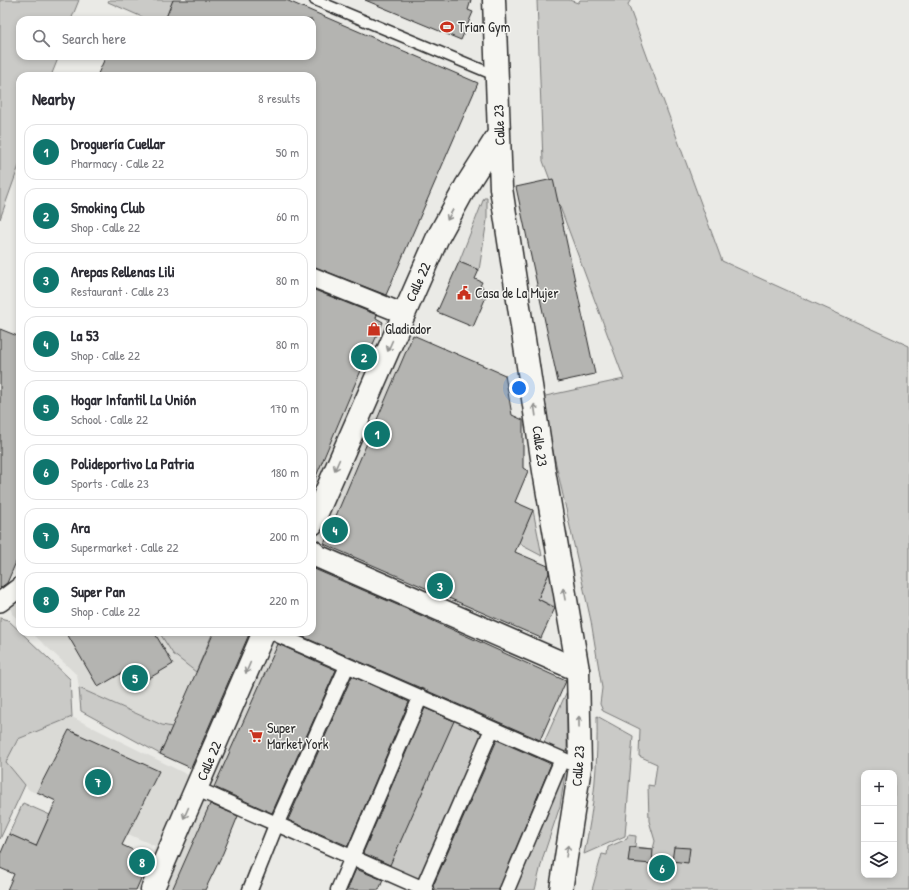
<!DOCTYPE html>
<html lang="en">
<head>
<meta charset="utf-8">
<style>
	:root { --surface:#fff; --page:#f2f2f3; --text:#2b2b33; --muted:#7c7c81; --line:#e1e1e2; --accent:#0f766e }
	body { margin:0; font-family:"Patrick Hand",sans-serif; background:var(--page); color:var(--text) }
	.controls { position:absolute; right:12px; bottom:12px; display:grid; overflow:hidden; border-radius:8px; box-shadow:0 2px 6px #0003 }
	.controls button { width:36px; height:36px; display:grid; place-items:center; padding:0; border:0; border-bottom:1px solid var(--line); background:var(--surface); color:var(--text); font:20px sans-serif }
	.you { position:absolute; left:519px; top:388px; width:14px; height:14px; margin:-10px; border:3px solid #fff; border-radius:50%; background:#1a73e8; box-shadow:0 0 0 6px #1a73e833 }
	.badge { display:grid; place-items:center; width:26px; height:26px; border-radius:50%; background:var(--accent); color:#fff; font-size:13px; font-weight:700 }
	.pin { position:absolute; translate:-50% -50%; border:2px solid #fff; box-shadow:0 1px 4px #0006 }
	.list { margin:0; padding:0; list-style:none }
	h2 { display:flex; justify-content:space-between; align-items:center; height:52px; margin:0; padding:0 16px; font-size:17px }
	h2 small { font-size:13px; font-weight:400; color:var(--muted) }
	.list li { display:grid; grid-template-columns:26px 1fr auto; gap:12px; align-items:center; box-sizing:border-box; height:56px; margin:0 8px 8px; padding:0 8px; border:1px solid var(--line); border-radius:12px }
	.list b { display:block; font-size:15px; white-space:nowrap }
	.list p { margin:0; font-size:13px; white-space:nowrap; color:var(--muted) }
	.list em { font-size:13px; font-style:normal; color:var(--muted) }
	.icon { flex:none; width:22px; height:22px; fill:none; stroke:currentColor; stroke-width:2; stroke-linecap:round; stroke-linejoin:round }
	.map { position:relative; flex:none; width:909px; height:890px; overflow:hidden }
	.search { position:absolute; background:var(--surface); box-shadow:0 2px 6px #0003; left:16px; top:16px; width:300px; height:44px; display:flex; align-items:center; gap:10px; box-sizing:border-box; padding:0 14px; border-radius:12px; color:var(--muted); font-size:15px }
	.panel { position:absolute; background:var(--surface); box-shadow:0 2px 6px #0003; left:16px; top:72px; width:300px; height:564px; border-radius:12px }
	.map>svg:first-child { display:block }
	.built { fill:#dadad6 }
	.green { fill:#cacac7; stroke:#7a7a79; fill-rule:evenodd }
	.building { fill:#b4b4b1; stroke:#2b2b2b }
	.lines { fill:none; stroke-linecap:round; stroke-linejoin:round }
	.service-casing { stroke:#2b2b2b; stroke-width:13 }
	.pedestrian-casing { stroke:#2b2b2b; stroke-width:17 }
	.minor-casing { stroke:#2b2b2b; stroke-width:22 }
	.tertiary-casing { stroke:#2b2b2b; stroke-width:25 }
	.secondary-casing { stroke:#2b2b2b; stroke-width:25 }
	.service { stroke:#f6f6f2; stroke-width:10 }
	.pedestrian { stroke:#f6f6f2; stroke-width:14 }
	.minor { stroke:#f6f6f2; stroke-width:19 }
	.tertiary { stroke:#f6f6f2; stroke-width:22 }
	.secondary { stroke:#f6f6f2; stroke-width:22 }
	.oneway { stroke:#90908e }
	.labels { text-anchor:middle; stroke-width:3; stroke-linejoin:round; paint-order:stroke }
	.poi-label { font-size:14px; fill:#2b2b2b; stroke:#f6f6f2; text-anchor:start }
	.street-label { font-size:14px; fill:#2b2b2b; stroke:#f6f6f2 }
</style>
</head>
<body>
<div class="map">
<svg width="909" height="890" viewBox="0 0 909 890">
	<rect width="100%" height="100%" fill="#eaeae6"/>
	<filter id="ink" filterUnits="userSpaceOnUse"><feTurbulence type="fractalNoise" baseFrequency=".025" numOctaves="2"/><feDisplacementMap in="SourceGraphic" scale="8" xChannelSelector="R" yChannelSelector="G"/><feConvolveMatrix kernelMatrix="1 2 1 2 8 2 1 2 1" color-interpolation-filters="sRGB"/></filter>
	<g filter="url(#ink)">
		<path class="built" d="M383,322l30,13 -89,209 219,97 -10,23 -221,-96v-82l43,-102z
			M20,601v20l-8,-7 -1,-6z
			M31,632h128l14,22 23,18 -24,55 -10,-2 -83,-37 -2,-13z
			M251,632h32l-69,156 2,1 -44,101h-36l19,-44 -126,-56 -23,-28 12,-23 54,-22 116,58z"/>
		<path class="green" d="M0,0h79l-8,20h-51v36h39l-8,20h-31v87l-20,56z
			M109,0h64l-8,20h-16l-41,-18z
			M537,0h32l9,3 2,-3h51l-3,4 94,257 187,85v544h-317l10,-36 5,1 1,-8 19,-8 1,-4 8,1 -1,11 18,2 2,-8 -6,-20 -1,-36 6,1 3,-22 -18,-8 1,-27 -37,-18 -3,-7 2,-16 -11,-67 -50,-224 83,-18 -81,-218zM864,773h30v102h-30z
			M484,198h3v22l-8,50 -20,-8z
			M533,510l9,46 -19,-10 -4,-5z
			M551,568l4,39 -17,-8z
			M0,618l8,2 62,59 2,38 -54,22 -12,23 19,23 -25,54z
			M159,632h54l-17,40 -23,-18z
			M79,688l83,37 10,2 -12,27 -79,-43z
			M567,691v66l-25,-10z
			M597,716l36,20 -8,100 -41,18c10,-46 14,-91 13,-138z
			M454,720l31,14 -65,145 -31,-13z
			M566,767l-6,39 -17,51 -8,33h-26z
			M23,803l27,12 -14,31 -27,-12z"/>
		<path class="building" d="M173,0h113l192,83 -92,212 -74,-29v-190h-215l9,-20h206v-36h-147z
			M365,0h106l-3,10 5,2 -12,28z
			M553,179l42,195 -37,8 -42,-195z
			M459,262l20,8 -4,9 7,3 -2,4 3,1 -1,3 2,1 -2,4 4,2 -13,30 -36,-15z
			M312,289l65,26 -1,3 7,4 -28,62 -43,102z
			M0,329l20,8v216l-13,30 -7,5z
			M413,335l92,40 7,40 11,5v48l5,3 -13,31 18,8 -18,42 33,14 1,7 -11,26 17,9 -14,30 -217,-94z
			M312,568l97,42 157,71 -26,59 -248,-108h20z
			M66,632h88l19,32 -27,16 -9,-16 -39,23z
			M214,632h36l-59,136 -31,-14z
			M278,644l58,26 -64,143 -58,-26z
			M352,676l57,26 -61,144 -60,-26z
			M425,708l29,13 -64,144 -27,-12z
			M69,730l90,41 -37,74 28,13 -14,32h-129l7,-16 -14,-6v-13l9,-21 27,12 20,-45 -19,-9z
			M497,740l54,24 -52,126h-65l-1,-4z
			M210,804l28,12 -15,37 -18,37h-33z
			M630,847l23,2 -1,15 -24,-2z
			M674,847l16,1 -2,15 -16,-2z
			M356,869l27,11 -4,10h-32z"/>
		<g class="lines">
			<g class="service-casing">
				<path id="service" d="M315,0l182,76"/>
			</g>
			<g class="pedestrian-casing">
				<path id="pedestrian" d="M271,632l309,135
					M197,789l229,101
					M250,890l26,-65 71,-159
					M338,890l82,-192
					M422,890l70,-161
					M507,890l55,-131"/>
			</g>
			<g class="minor-casing">
				<path id="minor" d="M312,277l92,37
					M0,602l20,-15"/>
			</g>
			<g class="tertiary-casing">
				<path id="tertiary" d="M312,551l5,5 261,114"/>
			</g>
			<g class="secondary-casing">
				<path id="secondary" d="M494,0l7,188 43,283 34,199 2,97 -19,123
					M312,524l125,-285 29,-53 33,-52
					M152,890l112,-258"/>
			</g>
			<use href="#service" class="service"/>
			<use href="#pedestrian" class="pedestrian"/>
			<use href="#minor" class="minor"/>
			<use href="#tertiary" class="tertiary"/>
			<use href="#secondary" class="secondary"/>
		</g>
		<defs><path id="oneway-shaft" d="M-6 0H5M1.5-3L5.5 0L1.5 3" fill="none" stroke-width="1.6" stroke-linecap="round" stroke-linejoin="round"/></defs>
		<g class="oneway">
			<use href="#oneway-shaft" transform="translate(450 215) rotate(119)"/>
			<use href="#oneway-shaft" transform="translate(390 346) rotate(114)"/>
			<use href="#oneway-shaft" transform="translate(535 410) rotate(-98)"/>
			<use href="#oneway-shaft" transform="translate(337 465) rotate(114)"/>
			<use href="#oneway-shaft" transform="translate(564 594) rotate(-100)"/>
			<use href="#oneway-shaft" transform="translate(248 668) rotate(113)"/>
			<use href="#oneway-shaft" transform="translate(579 722) rotate(-91)"/>
			<use href="#oneway-shaft" transform="translate(186 813) rotate(114)"/>
			<use href="#oneway-shaft" transform="translate(567 851) rotate(-81)"/>
		</g>
	</g>
	<defs>
		<g id="stadium-bare" transform="scale(1.08)"><path d="M0-5a6.5 5 0 1 0 0 10a6.5 5 0 1 0 0-10ZM-3.5-1.8h7v3.6h-7Z" fill="#c8321e" stroke="#f6f6f2" stroke-width="2.5" paint-order="stroke"/></g>
		<g id="civic-bare" transform="scale(1.08)"><path d="M-.6-6.5H3V-4.5H.6V-3L4-1V1h2V6H-6V1h2V-1L-.6-3ZM-1.2 2.5V6h2.4V2.5Z" fill="#c8321e" stroke="#f6f6f2" stroke-width="2.5" paint-order="stroke"/></g>
		<g id="shop-bare" transform="scale(1.08)"><path d="M-5-2.5h2.3a2.7 3.5 0 0 1 5.4 0H5L5.5 6h-11ZM-1.5-2.5h3a1.5 2.3 0 0 0-3 0Z" fill="#c8321e" stroke="#f6f6f2" stroke-width="2.5" paint-order="stroke"/></g>
		<g id="supermarket-bare" transform="scale(1.08)"><path d="M-6-5.5h2.5l.6 2H6L4.5 2H-2.5L-4.4-4H-6ZM-1.5 3.2a1.3 1.3 0 1 0 .1 0ZM3 3.2a1.3 1.3 0 1 0 .1 0Z" fill="#c8321e" stroke="#f6f6f2" stroke-width="2.5" paint-order="stroke"/></g>
	</defs>
	<g fill-rule="evenodd">
		<use href="#stadium-bare" x="447" y="27"/>
		<use href="#civic-bare" x="464" y="293"/>
		<use href="#shop-bare" x="374" y="329"/>
		<use href="#supermarket-bare" x="256" y="736"/>
	</g>
	<g class="labels">
		<g class="poi-label">
			<text x="458" y="32">Trian Gym</text>
			<text x="475" y="298">Casa de La Mujer</text>
			<text x="385" y="334">Gladiador</text>
			<text x="267" y="733">Super<tspan x="267" dy="16">Market York</tspan></text>
		</g>
		<g class="street-label">
			<text transform="translate(499 125) rotate(-92)" y="5">Calle 23</text>
			<text transform="translate(418 282) rotate(-66)" y="5">Calle 22</text>
			<text transform="translate(540 446) rotate(82)" y="5">Calle 23</text>
			<text transform="translate(209 761) rotate(-67)" y="5">Calle 22</text>
			<text transform="translate(578 766) rotate(-86)" y="5">Calle 23</text>
		</g>
	</g>
</svg>
<div class="controls">
<button>+</button>
<button>−</button>
<button><svg class="icon" aria-label="layers" viewBox="0 0 24 24"><path d="M12 4l9 5-9 5-9-5zM3 14l9 5 9-5"/></svg></button>
</div>
<div class="you"></div>
<div class="pin badge" style="left:377px;top:434px">1</div>
<div class="pin badge" style="left:364px;top:357px">2</div>
<div class="pin badge" style="left:440px;top:586px">3</div>
<div class="pin badge" style="left:335px;top:530px">4</div>
<div class="pin badge" style="left:135px;top:678px">5</div>
<div class="pin badge" style="left:662px;top:868px">6</div>
<div class="pin badge" style="left:98px;top:782px">7</div>
<div class="pin badge" style="left:142px;top:862px">8</div>
<div class="search"><svg class="icon" aria-label="search" viewBox="0 0 24 24"><circle cx="10" cy="10" r="6"/><path d="M15 15l6 6"/></svg>Search here</div>
<section class="panel">
<h2>Nearby<small>8 results</small></h2>
<ul class="list">
<li><span class="badge">1</span><div><b>Droguería Cuellar</b><p>Pharmacy · Calle 22</p></div><em>50 m</em></li>
<li><span class="badge">2</span><div><b>Smoking Club</b><p>Shop · Calle 22</p></div><em>60 m</em></li>
<li><span class="badge">3</span><div><b>Arepas Rellenas Lili</b><p>Restaurant · Calle 23</p></div><em>80 m</em></li>
<li><span class="badge">4</span><div><b>La 53</b><p>Shop · Calle 22</p></div><em>80 m</em></li>
<li><span class="badge">5</span><div><b>Hogar Infantil La Unión</b><p>School · Calle 22</p></div><em>170 m</em></li>
<li><span class="badge">6</span><div><b>Polideportivo La Patria</b><p>Sports · Calle 23</p></div><em>180 m</em></li>
<li><span class="badge">7</span><div><b>Ara</b><p>Supermarket · Calle 22</p></div><em>200 m</em></li>
<li><span class="badge">8</span><div><b>Super Pan</b><p>Shop · Calle 22</p></div><em>220 m</em></li>
</ul>
</section>
</div>
</body>
</html>
